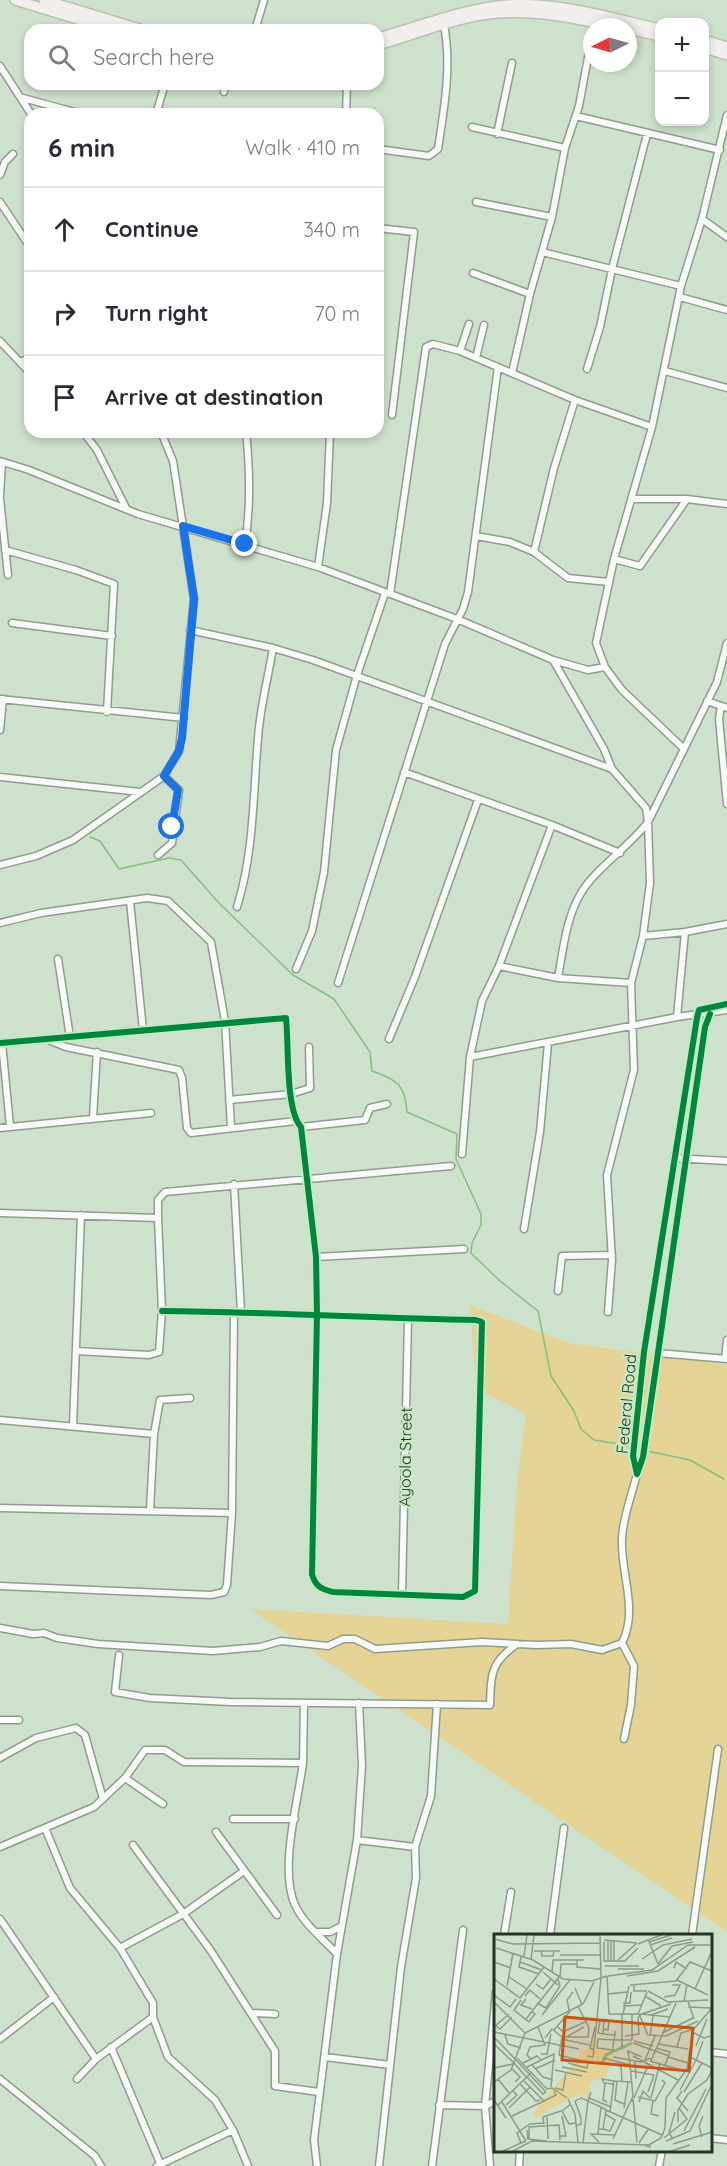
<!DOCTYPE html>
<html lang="en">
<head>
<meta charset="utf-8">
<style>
	:root { --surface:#fff; --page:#f7f7f7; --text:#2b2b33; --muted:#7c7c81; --line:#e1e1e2 }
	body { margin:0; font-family:Quicksand,sans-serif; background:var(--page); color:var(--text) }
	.controls { position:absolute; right:18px; top:18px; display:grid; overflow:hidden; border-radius:12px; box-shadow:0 3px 9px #0003 }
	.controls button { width:54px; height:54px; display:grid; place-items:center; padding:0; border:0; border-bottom:2px solid var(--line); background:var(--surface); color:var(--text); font:30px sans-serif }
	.compass { position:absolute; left:583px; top:18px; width:54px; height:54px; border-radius:50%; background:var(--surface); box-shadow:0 3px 9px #0003; rotate:265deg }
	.stop { position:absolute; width:18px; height:18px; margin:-14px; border:4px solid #1a73e8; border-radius:50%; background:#fff }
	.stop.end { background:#1a73e8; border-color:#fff; box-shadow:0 2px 6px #0008 }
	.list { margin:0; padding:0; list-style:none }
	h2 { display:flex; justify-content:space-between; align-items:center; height:78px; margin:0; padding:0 24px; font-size:26px }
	h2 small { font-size:20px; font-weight:400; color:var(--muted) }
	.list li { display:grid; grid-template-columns:39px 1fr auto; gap:18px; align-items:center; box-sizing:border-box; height:84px; padding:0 24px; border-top:2px solid var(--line) }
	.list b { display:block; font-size:22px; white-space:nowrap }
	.list em { font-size:20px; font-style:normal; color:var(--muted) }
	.icon { flex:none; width:33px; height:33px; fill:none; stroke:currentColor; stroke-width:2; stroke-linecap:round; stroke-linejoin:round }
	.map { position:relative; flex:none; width:727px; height:2166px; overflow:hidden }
	.search { position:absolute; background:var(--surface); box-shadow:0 3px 9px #0003; left:24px; top:24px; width:360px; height:66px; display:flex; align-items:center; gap:15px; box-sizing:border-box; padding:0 21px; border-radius:18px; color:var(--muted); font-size:22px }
	.panel { position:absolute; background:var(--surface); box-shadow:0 3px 9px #0003; left:24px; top:108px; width:360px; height:330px; border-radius:18px }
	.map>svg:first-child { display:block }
	.green { fill:#e5d395 }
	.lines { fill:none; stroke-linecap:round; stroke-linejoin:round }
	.stream { stroke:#84bf82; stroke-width:1.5 }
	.minor-casing { stroke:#8e9d8d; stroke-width:9 }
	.primary-casing { stroke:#b6c1b6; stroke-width:12 }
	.minor { stroke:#f8faf7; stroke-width:6 }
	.primary { stroke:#f1eeeb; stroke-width:9 }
	.cycleway-casing { stroke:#c6e9c4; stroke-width:10 }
	.cycleway { stroke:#00873e; stroke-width:6 }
	.route { stroke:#1a73e8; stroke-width:8 }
	.labels { text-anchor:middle; stroke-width:4.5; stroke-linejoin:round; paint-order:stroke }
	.street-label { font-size:16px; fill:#263426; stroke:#c6e9c4 }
	.inset-river { fill:none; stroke:#84bf82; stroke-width:3 }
	.inset-road { fill:none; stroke:#8b9c8a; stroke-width:1.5 }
	.view { fill:#cb5310; fill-opacity:0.15; stroke:#cb5310; stroke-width:3 }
	.inset-edge { fill:none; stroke:#263426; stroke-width:3 }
</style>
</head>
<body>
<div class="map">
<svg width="727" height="2166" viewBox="0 0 727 2166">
	<rect width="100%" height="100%" fill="#cee1cc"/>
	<path class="green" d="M470,1305l98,38 159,22v567l-477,-323 258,15 9,-144 9,-66 -50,-25z"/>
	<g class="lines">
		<path class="stream" d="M90,837l10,4 19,28 50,-11 12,2 37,42 75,73 41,24 36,53 2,19c26,9 33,14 35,41l50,22 -1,25 25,55v11l-9,18 -1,10 29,28 38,30 13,65 23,35 7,18 13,11 37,6
			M647,1451l43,9 34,19"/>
		<g class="minor-casing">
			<path id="minor" d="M255,30l9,-30
				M0,66l31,48
				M224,92l1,-8
				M23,98l59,16
				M156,114l9,-30
				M346,114l1,-30
				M576,116l144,34
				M472,127l93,21
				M497,134l15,-71
				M378,149l51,7 9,-7c6,-40 14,-83 6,-124
				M0,175l5,-13 8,-8
				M0,202l30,45
				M476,202l76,15
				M702,219l25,18
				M378,228l36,4 -22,183
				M542,252l139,34
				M473,273l57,21
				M680,297l47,13
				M0,341l30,32
				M460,351l9,-27
				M476,358l8,-33
				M20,362l10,-4
				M587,369l13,-42 12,-58 35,-135
				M665,371l62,17
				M512,373l18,-79 22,-77 13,-69 14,-42 13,-70
				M83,432l14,18 29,58
				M0,461l29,9 109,44 180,53 139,52 96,41 35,10 17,-3
				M0,496l2,-34
				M0,499l8,76
				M631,499h56l40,5
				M476,536l34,6 24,10 20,-84 21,-68
				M245,544c6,-38 5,-74 1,-112
				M5,550l71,20 38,14 -7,128
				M534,552l34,26 41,4
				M614,559l26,7 47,-67
				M318,567l9,-64 3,-71
				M390,594l36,-247 7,-3 27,7 115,49 77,27
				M12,623l100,13
				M190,630l83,18 40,12 299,109
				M553,660l51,89 8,20 34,39 2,14 2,61 -7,53 -12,47 3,87 -27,105 5,85 -4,52
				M0,699l184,19
				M707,701l20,7
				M721,706l-2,13 8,85
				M0,730l3,-31
				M683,748l-61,-58 -17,-23 -9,-24 18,-84 38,-132 29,-141 21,-67 25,-104
				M404,772l148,53 68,28
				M0,777l140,15
				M552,825l-53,141 -17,35 -12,56 207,-40 50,-7
				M158,855l14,-12 7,-53 -15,-14
				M0,865l36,-9 37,-16 91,-64 15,-25 15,-152 -21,-138 -12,-29
				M130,901l13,129
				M237,907c17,-55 16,-111 21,-169 2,-30 10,-60 15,-90
				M0,923l41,-10 106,-15 21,3 43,41 14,79 6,106
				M643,936l42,-4 42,-8
				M58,959l12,78
				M499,966l59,12 73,5
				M296,969l16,-38 12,-59 12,-122 21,-75 28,-82
				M558,978c5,-28 8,-60 23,-85 14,-24 48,-46 67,-71l69,-140 10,-39
				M338,983l107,-339 18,-35 5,-17 30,-225
				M710,1014l-5,13 -62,430 -6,17 -4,-18 11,-104 53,-334 2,-8 28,-6
				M677,1017l8,-85
				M389,1039l26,-62 63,-177
				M51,1041l15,6 113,23 3,8 5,50 4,5 105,-12
				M0,1043l286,-25c3,26 -1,91 15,109l15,130 1,58 -5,259c3,12 9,15 21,18l130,5 12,-6 7,-269 -6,-2c-105,-2 -209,-8 -314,-9
				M2,1043l8,83
				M229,1100l62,-6 19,-6 -1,-41
				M93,1117l4,-65
				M301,1127l64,-7 5,-12 17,-4
				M0,1128l151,-15
				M462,1154l8,-97
				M674,1158l53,3
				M234,1184l7,128
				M0,1213l158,5v-18l7,-8 286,-26
				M524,1229l16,-97 8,-89
				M316,1257l148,-8
				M558,1291l4,-35 50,-1
				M76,1351l73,4 10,-3 3,-41 -4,-93
				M658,1353l69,6
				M725,1359l2,-19
				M0,1420l154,14 -4,76
				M73,1426l8,-211
				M154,1434l6,-34 30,-2
				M0,1508l232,5
				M0,1586l211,9 13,-3 3,-7 5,-72 2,-201
				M402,1594l6,-275
				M0,1628l33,6 11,-1 13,5 41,6 115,7 47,-4 21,-6 47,5 15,-7h12l20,10 107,-7 55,3 34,-1 31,6 20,-7 12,23 -3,39 -7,34
				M622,1643c17,-34 -2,-70 0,-105 1,-21 10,-44 15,-64
				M119,1655l-4,37 35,6 80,4 260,3c1,-32 1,-43 27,-61
				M0,1720h19
				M0,1758l36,-20 40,-10 9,7 18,64
				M303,1763l1,-59
				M125,1778l38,26
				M233,1819h62
				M45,1828l25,60 50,60 33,55v14l15,40 47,43 18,30 15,36
				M216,1832l61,83
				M357,1840l58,7
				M133,1845l78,106 64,100v35l44,6
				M0,1847l94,-40 31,-29 20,-28h20l19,12 119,1c-5,38 -24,107 -8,142 8,18 28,34 42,49l-23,186 3,26
				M0,1919l96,140
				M316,1932h14l10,-5
				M504,1935l7,-43
				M550,1935l14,-107
				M692,1935l26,-186
				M120,1948l63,-34 61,-43
				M337,1954l20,-114 5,-74 -3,-63
				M252,2013l23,1
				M0,2039l54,-42
				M111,2047l49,116
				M710,2052l17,2
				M325,2057l65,8
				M0,2079l95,77 6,10
				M77,2079l19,-20 57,-42
				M439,2105l46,1 11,-5
				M710,2138l17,2
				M157,2166l76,-36
				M379,2166l22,-199 15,-89 -1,-31 16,-51 6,-92
				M432,2166l31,-236
				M490,2166l-5,-60 11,-114
				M519,2166l1,-16
				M659,2166l3,-16"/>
		</g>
		<g class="primary-casing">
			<path id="primary" d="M15,0l98,30
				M44,0l99,30
				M628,29l32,7
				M378,38c42,-12 85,-29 128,-33 51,-4 104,13 154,24
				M704,40l23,7
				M378,45c39,-11 80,-29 120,-32 41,-3 80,6 119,14
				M704,48l23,7"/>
		</g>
		<use href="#minor" class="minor"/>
		<use href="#primary" class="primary"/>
		<g class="cycleway-casing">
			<path id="cycleway" d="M710,1014l-5,13 -62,430 -6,17 -4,-18 11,-104 53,-334 2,-8 28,-6
				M0,1043l286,-25c3,26 -1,91 15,109l15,130 1,58 -5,259c3,12 9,15 21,18l130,5 12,-6 7,-269 -6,-2c-105,-2 -209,-8 -314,-9"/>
		</g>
		<use href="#cycleway" class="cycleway"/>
	</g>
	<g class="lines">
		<path class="route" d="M172,827l6,-37 -14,-14 15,-25 3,-13 12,-139 -11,-73 62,18"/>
	</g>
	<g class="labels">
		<g class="street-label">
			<text transform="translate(626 1404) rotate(-85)" y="6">Federal Road</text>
			<text transform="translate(405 1457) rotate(-89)" y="6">Ayoola Street</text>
		</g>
	</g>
	<g transform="translate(494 1934)">
		<rect width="218" height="218" fill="#cee1cc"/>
		<path d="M103,101l-2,15 19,-1 -8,28 -12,3 -5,7 1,12 -4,1 -1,-6 -17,5 -33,19 -2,-5z" fill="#e5d395"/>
		<path class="inset-river" d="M108,129l4,-8 26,-12"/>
		<path class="inset-road" d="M40,1h66M106,1l1,42M1,5l18,5 87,-1M154,5l10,25M110,6l33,3M114,6v21M117,6v21M110,8v19h21l13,-13M155,8l22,-7M144,10l23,-9M156,11l22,-7M2,14l37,12 30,19 29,2 15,-5M47,16l1,6h11l1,-5M40,17h26M66,21h40M30,22l3,-21M27,23l-2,10 20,7M148,25l21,-14 29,-6M37,26l3,-25M83,26v7l23,2M124,26l19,-17M120,27v-21M0,28l17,6M26,28l22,8M164,30l14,-18 21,-4M111,32h34M180,34l2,-6 11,7M124,35h26M49,38l15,13M58,38l1,-12h31M113,42l2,38h30l9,21 18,1 32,-15M114,42l44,-6 36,-25h24M133,42l31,-5 37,-24M15,43l18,12M66,43l1,-13h15M0,45l26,19 24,-31M183,46l31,15M42,50l7,5 8,-10M136,51l46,-4 14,-19 22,9M13,52l6,-33M140,52v5h13M81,54l7,17M201,55l17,-38M154,57l20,11 40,-2M114,60l19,-2M0,61l16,12 6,-8M31,62l5,-6 10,9M151,62l16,10M170,63l11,-2 5,-10h-8M32,65l-5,6 11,4M27,66l-7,10 15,12 6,-8 -3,-2M194,67l6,18M0,68l31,31M190,68l3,-18M43,69l9,5 14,-22 -2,-7M129,69h7l1,-11M84,72l11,22 -1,9h-26l-3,18 27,7M129,72l19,-1M194,73l23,1M75,76l-2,-10 6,-8M129,80l6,-28M144,80l9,-22M148,80l29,-10M48,81l28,-35M157,81l17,-6M32,85l33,-42M2,92l4,3 12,-12M63,92l6,6 22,-10M0,93l15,-13M109,95l5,1 1,-9 13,1M60,96l17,-20M121,97v4l-1,5 -1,6v4l-16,-2 1,-9h1l15,1h18v-26M0,98l85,17M198,98l12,6 6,-2M31,99l58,-29 11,-22M168,99l31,-15M109,100l1,-14h-4l-2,13 5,1 12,1M11,101l3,9 13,4M74,102l16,-9M131,102l14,-2 -1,-16 3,-4 29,3M156,102l3,-20M0,103l22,23M51,104l7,-9 10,8M67,105l29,6M140,107l19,5M139,109l36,13M0,110l20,19M164,110l30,5M202,112l11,-27M183,113l4,-14 13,-4M162,114l14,4 -5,13M128,115v-35M100,116l-4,-2 5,-21M47,120h6l4,-20M93,122l6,1 8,-79M139,122l45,24M119,123l28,5 10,-4M174,123l20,6M196,123l22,11M23,124l30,31 5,-1 15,10M37,125l-4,-4 3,-8 15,-2 -7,-18M22,126l30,32M151,126l10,-24M141,127l1,18M156,127l35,10M157,127l25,-58M202,127l7,-20M20,129l13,15M29,129l14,-7 4,4M74,129l19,5 1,-5M115,130l12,2 1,16M38,131l11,12 10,3M136,131l-2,-14 14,6M33,133l27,-13 -3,33M68,133l25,5M0,134l19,-4M17,134l9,9 -5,5M41,135l20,-9M61,136l27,6M137,137l23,4M33,143l16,17 3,-2M4,145l12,15M30,147l20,20 12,-6 -2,-4M123,147l-2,19 9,4M0,148l17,-12 14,-37M26,150l16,17 4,-1M111,151l-3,-6 12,2M61,154l8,2 3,-18M186,156l16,-30M188,157l-5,7 11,13M154,158l6,-17M190,158l18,-29M144,163l17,4 10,-18 -3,-3M95,164l22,9M140,164l14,-32M157,164l9,-35M74,165l7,15 3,28M0,166l12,18M159,167l-2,13 8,2M8,168l24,39M113,168l-4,-2 2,-17 8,1M138,168l1,-3 4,43M145,168l4,-11 7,7M77,170l-9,7 7,13 7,-1M4,171l34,-33M12,171l11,-10 -4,-4M15,174l21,-21M130,174l4,-26M112,176l56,25M116,178l4,-31 17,1M18,182l32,-15M53,183l1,22M184,188v-12l10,-16 19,-14 5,-10M50,190l-1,-7 18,-6M82,192l5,-2v-6l-6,-17 6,-3 7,3 3,-9M109,195l7,2 5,-11 -10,-6M33,196l1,9 19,2M190,197l22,-42M104,200l1,-10 2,-17 5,3 -3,19h-5M66,202h6l-4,-20M208,203l-3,-11 4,-10M35,204v-11l30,-2 1,15M170,204l23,-19 -8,-11M119,205l20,-43 -3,-31 -27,-7 27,7M179,205l-4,-6 6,-21M32,207l-5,2 -4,-10 13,-9 14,-1M172,207l24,-10 22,-47M89,208l5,-41 13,6M105,208l-8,-8 23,1M145,209l10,-15M179,210l39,-12M157,213l-4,-1 14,-8 4,-10 1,-30 21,-29 6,-39 19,-22M9,217l18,-8M19,217l19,-10 116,4M177,217l19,-6"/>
		<path class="view" d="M71,83l128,11 -4,43 -127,-11z"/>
		<rect width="218" height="218" class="inset-edge"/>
	</g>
</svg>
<div class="controls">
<button>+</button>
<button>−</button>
</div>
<svg class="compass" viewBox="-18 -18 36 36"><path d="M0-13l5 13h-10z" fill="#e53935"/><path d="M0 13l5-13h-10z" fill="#7c7c81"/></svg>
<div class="stop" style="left:172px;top:827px"></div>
<div class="stop end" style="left:245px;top:544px"></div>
<div class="search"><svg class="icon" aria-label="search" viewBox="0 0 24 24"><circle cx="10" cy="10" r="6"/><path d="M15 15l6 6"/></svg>Search here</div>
<section class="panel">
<h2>6 min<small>Walk · 410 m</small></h2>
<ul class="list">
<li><svg class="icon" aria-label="ahead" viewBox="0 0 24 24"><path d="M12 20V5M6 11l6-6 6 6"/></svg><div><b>Continue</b></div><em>340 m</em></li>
<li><svg class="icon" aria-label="right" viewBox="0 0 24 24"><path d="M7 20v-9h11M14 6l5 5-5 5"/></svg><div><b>Turn right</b></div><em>70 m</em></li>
<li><svg class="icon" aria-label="arrive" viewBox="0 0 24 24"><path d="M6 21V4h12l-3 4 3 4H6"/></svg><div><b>Arrive at destination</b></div></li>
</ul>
</section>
</div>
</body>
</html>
